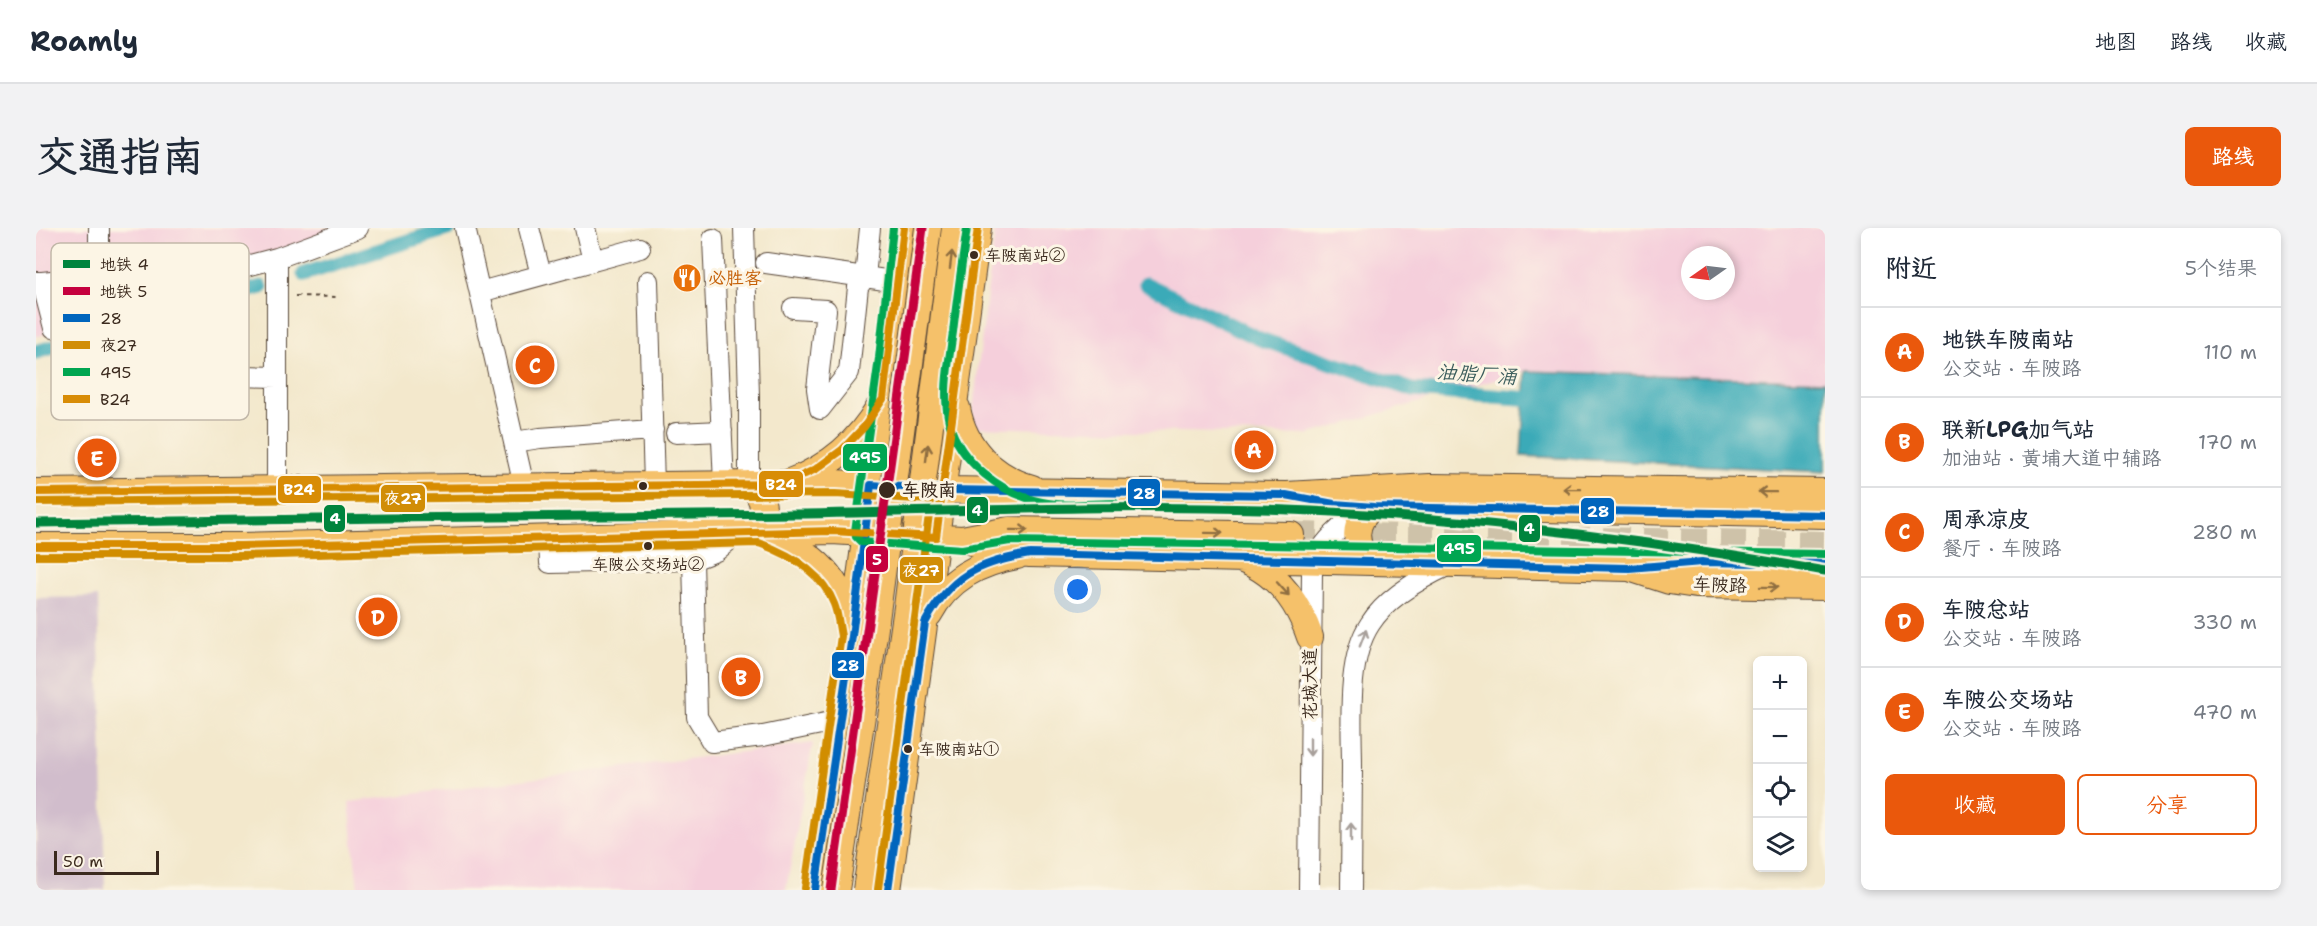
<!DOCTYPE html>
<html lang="zh">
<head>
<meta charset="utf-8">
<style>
	:root { --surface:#fff; --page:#f2f2f3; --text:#1f2937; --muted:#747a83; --line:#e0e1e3; --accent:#ea580c }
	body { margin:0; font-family:"Shantell Sans","LXGW WenKai TC",sans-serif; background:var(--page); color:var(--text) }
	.controls { position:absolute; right:18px; bottom:18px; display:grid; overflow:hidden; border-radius:9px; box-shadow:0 3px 9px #0003 }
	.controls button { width:54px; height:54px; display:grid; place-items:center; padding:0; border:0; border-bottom:2px solid var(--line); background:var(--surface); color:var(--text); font:30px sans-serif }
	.compass { position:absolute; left:1645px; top:18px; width:54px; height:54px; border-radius:50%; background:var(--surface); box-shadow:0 3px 9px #0003; rotate:256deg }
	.scale { position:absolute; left:18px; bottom:15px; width:105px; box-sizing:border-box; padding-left:6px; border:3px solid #3b2a1e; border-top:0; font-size:16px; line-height:21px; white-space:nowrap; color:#3b2a1e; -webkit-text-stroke:4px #fcf5e5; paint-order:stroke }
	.you { position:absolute; left:1042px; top:362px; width:21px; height:21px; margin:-15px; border:4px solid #fff; border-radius:50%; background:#1a73e8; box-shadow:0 0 0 9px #1a73e833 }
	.badge { display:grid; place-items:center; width:39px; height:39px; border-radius:50%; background:var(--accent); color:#fff; font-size:20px; font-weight:700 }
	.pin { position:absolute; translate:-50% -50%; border:3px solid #fff; box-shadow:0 2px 6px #0006 }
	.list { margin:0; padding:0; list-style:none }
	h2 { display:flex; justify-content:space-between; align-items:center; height:78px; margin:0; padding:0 24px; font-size:26px }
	h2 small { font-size:20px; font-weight:400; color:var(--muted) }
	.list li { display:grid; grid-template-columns:39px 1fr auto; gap:18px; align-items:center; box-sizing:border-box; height:90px; padding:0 24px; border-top:2px solid var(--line) }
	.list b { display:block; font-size:22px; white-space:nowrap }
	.list p { margin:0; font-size:20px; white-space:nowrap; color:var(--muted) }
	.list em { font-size:20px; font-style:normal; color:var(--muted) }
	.actions { display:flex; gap:12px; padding:18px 24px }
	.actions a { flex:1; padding:14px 0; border:2px solid var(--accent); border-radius:9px; text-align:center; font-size:21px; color:var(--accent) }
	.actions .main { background:var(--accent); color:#fff }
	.icon { flex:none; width:33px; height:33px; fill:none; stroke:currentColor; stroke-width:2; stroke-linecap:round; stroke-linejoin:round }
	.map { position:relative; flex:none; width:1789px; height:662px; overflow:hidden; border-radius:9px }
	header { display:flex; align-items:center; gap:36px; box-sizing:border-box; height:84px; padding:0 30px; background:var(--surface); border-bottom:2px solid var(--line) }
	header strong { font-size:28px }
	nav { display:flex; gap:33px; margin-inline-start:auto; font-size:21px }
	.intro { display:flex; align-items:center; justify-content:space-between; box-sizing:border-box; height:144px; padding:0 36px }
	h1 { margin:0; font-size:42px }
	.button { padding:15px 27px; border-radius:9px; background:var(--accent); color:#fff; font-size:21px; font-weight:700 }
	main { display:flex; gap:36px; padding:0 36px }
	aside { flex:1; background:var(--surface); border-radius:9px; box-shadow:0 3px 9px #0003 }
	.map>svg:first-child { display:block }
	.built { fill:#f5cfdb; fill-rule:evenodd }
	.industrial { fill:#d1bdcc }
	.water { fill:#3aaab8; stroke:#3a6a6b; stroke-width:1.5 }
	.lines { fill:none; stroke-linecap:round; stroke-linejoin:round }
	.canal { stroke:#3aaab8; stroke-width:15 }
	.major-tunnel { stroke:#cec2a9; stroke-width:26; stroke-dasharray:26 13; stroke-linecap:butt }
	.minor-casing { stroke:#574638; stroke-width:22 }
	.major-casing { stroke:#574638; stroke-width:28 }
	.path { stroke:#574638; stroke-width:2; stroke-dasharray:4.5 4.5; stroke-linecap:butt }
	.minor { stroke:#fff; stroke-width:20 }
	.major { stroke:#f5c16b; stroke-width:26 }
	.major-bridge-casing { stroke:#574638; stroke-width:28; stroke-linecap:butt }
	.major-bridge { stroke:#f5c16b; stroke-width:26 }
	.bus-1-casing { stroke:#fcf5e5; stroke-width:12 }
	.bus-2-casing { stroke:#fcf5e5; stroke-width:12 }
	.bus-3-casing { stroke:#fcf5e5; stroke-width:12 }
	.bus-4-casing { stroke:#fcf5e5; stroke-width:12 }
	.bus-1 { stroke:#0065bd; stroke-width:8 }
	.bus-2 { stroke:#d18d06; stroke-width:8 }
	.bus-3 { stroke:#00a651; stroke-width:8 }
	.bus-4 { stroke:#d88c06; stroke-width:8 }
	.metro-1-casing { stroke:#fcf5e5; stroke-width:14 }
	.metro-2-casing { stroke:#fcf5e5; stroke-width:14 }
	.metro-1 { stroke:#00843d; stroke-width:9 }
	.metro-2 { stroke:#c5003e; stroke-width:9 }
	.oneway { stroke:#8f6e41 }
	.oneway2 { stroke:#a79f9a }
	.bus-dot { fill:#3b2a1e; stroke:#fcf5e5; stroke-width:2 }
	.labels { text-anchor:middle; stroke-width:6; stroke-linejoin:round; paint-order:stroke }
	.bus-label { font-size:16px; fill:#3b2a1e; stroke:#fcf5e5; text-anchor:start }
	.food-label { font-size:18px; fill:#c56008; stroke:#fcf5e5; text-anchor:start }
	.stop-label { font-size:18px; font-weight:bold; fill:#3b2a1e; stroke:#fcf5e5; text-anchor:start }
	.street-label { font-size:18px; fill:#3b2a1e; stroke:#fcf5e5 }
	.water-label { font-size:20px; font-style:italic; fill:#3b5d5c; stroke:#fcf5e5 }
	.key { fill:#fcf5e5; stroke:#c2b8a9; stroke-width:1.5 }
	.key-label { font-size:16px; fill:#3b2a1e }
	.line-badge { stroke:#fcf5e5; stroke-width:2 }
	.badge-label { font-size:16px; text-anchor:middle; font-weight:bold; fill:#fff }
</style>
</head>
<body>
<header>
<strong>Roamly</strong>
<nav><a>地图</a><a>路线</a><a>收藏</a></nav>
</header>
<div class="intro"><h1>交通指南</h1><a class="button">路线</a></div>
<main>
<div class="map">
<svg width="1789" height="662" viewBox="0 0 1789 662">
	<rect width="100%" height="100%" fill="#fcf5e5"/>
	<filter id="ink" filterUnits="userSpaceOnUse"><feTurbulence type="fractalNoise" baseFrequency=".0167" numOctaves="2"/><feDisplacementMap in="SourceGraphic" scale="12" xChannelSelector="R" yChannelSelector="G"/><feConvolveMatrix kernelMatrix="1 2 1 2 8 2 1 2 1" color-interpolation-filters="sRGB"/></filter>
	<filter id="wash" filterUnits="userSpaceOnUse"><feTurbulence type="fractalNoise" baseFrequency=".008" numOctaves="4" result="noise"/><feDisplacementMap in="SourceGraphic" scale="24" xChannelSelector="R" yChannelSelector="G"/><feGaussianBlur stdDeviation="1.35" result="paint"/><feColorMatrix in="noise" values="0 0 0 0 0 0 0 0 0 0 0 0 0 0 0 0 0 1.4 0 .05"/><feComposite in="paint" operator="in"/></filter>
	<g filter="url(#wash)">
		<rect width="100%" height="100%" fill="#f3e8cc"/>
		<path class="built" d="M0,0h329l-70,29 -259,80z
			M959,0h830v153l-299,-10 -219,64 -336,-8zM1654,27h36v36h-36z
			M777,515l-27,147h-428l-9,-88z"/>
		<path class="industrial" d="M62,369l7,293h-69v-292z"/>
		<path class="water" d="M1490,143l299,10v91l-304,-16z"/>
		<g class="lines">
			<path class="canal" d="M268,46l146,-46
				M1110,56l114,55 153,51 132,10
				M0,124l225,-65"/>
		</g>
	</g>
	<g filter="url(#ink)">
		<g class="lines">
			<path class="major-tunnel" d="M1255,307l534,9"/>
			<g class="minor-casing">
				<path id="minor" d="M63,0v48l129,-5 49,-13
					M429,0l59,258
					M493,0l12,47
					M549,0l8,33
					M708,0l5,167v89
					M834,0l-5,49 33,5
					M677,11l11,245
					M730,35l99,14 -7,10 -9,85 -29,37 -3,-20 9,-79 -33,-2
					M612,53l6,204
					M0,54h6l12,46 165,-44 9,-13
					M6,54l57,-6
					M444,64l160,-44
					M181,181l-18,-3 2,-83 -63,18 7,33 55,1h3l74,2
					M640,205l46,-2
					M478,214l26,-4 113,-8
					M241,261v-231l81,-30
					M513,310l1,25 143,-3 23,-9 22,-18
					M657,332l4,157 15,25 51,-6 77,-16
					M1273,662l3,-319c5,-26 33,-50 56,-62
					M1315,662c0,-41 1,-82 1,-123 0,-42 -6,-107 18,-143 17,-27 51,-46 79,-59"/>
			</g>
			<g class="major-casing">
				<path id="major" d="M921,180c7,40 36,69 75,80
					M756,253c37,-14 67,-40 87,-74
					M713,256c18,14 19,35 1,49
					M0,264l799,-9 114,7 337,5 144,-8 395,5
					M1312,277l477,10
					M731,307c44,15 74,42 83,89
					M926,311l47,-9 282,5
					M0,318h204l592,-15 130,8 38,12 30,3 599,14 40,13 27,4 129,2
					M1204,331c37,13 58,43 70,78
					M1336,333c-21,-13 -19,-42 2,-54
					M1602,338l68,-4 119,2
					M893,386c19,-35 49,-51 88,-58
					M779,662c33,-220 64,-441 89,-662
					M852,662l90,-662"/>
			</g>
			<path class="path" d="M259,68l43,1"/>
			<use href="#minor" class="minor"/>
			<use href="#major" class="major"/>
			<g class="major-bridge-casing">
				<path id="major-bridge" d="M800,662l38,-255 54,-407
					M830,662l41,-283 48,-379"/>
			</g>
			<use href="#major-bridge" class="major-bridge"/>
			<g class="bus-1-casing">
				<path id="bus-1" d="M779,662l37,-254 19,-151 78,5 337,5 48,9 40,3 451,8
					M852,662l37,-267c25,-47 54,-61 105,-69l599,14 73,-6 123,2"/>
			</g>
			<g class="bus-2-casing">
				<path id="bus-2" d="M0,274l799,-8 96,6 -53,389
					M0,328h204l519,-13c30,11 63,29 75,61 4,10 5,22 7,32l-36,252"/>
			</g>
			<g class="bus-3-casing">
				<path id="bus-3" d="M857,0l-14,130 -24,173 1,6 5,5 101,7 48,-8 815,13
					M931,0c-5,35 -10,69 -14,104 -4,29 -11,61 -4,90 11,41 53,72 93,80 24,5 49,1 73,1"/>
			</g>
			<g class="bus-4-casing">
				<path id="bus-4" d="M0,264l748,-8 32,-15 26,-19 22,-23 19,-28 21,-171
					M0,318h204l592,-15 104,6 42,-309"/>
			</g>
			<use href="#bus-1" class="bus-1"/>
			<use href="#bus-2" class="bus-2"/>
			<use href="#bus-3" class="bus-3"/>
			<use href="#bus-4" class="bus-4"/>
			<g class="metro-1-casing">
				<path id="metro-1" d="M0,295c252,-5 505,-6 757,-9 156,-2 312,-10 468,-5 190,6 378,29 564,62"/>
			</g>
			<g class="metro-2-casing">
				<path id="metro-2" d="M795,662l92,-662"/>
			</g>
			<use href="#metro-1" class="metro-1"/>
			<use href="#metro-2" class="metro-2"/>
		</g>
		<defs><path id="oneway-shaft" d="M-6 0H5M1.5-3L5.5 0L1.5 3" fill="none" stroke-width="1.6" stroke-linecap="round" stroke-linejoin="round" transform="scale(1.5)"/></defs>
		<g class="oneway">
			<use href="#oneway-shaft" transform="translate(915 32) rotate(-83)"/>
			<use href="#oneway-shaft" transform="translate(891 225) rotate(-83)"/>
			<use href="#oneway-shaft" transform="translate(1536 261) rotate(-179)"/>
			<use href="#oneway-shaft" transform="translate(1731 264) rotate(-179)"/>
			<use href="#oneway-shaft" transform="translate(983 302) rotate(1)"/>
			<use href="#oneway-shaft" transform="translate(1178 305) rotate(1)"/>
			<use href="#oneway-shaft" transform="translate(1733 359) rotate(1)"/>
			<use href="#oneway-shaft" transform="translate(1247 361) rotate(48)"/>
		</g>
		<g class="oneway2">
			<use href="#oneway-shaft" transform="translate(1327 410) rotate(-69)"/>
			<use href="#oneway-shaft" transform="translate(1274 519) rotate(90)"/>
			<use href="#oneway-shaft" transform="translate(1315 604) rotate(-90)"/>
		</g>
	</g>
	<defs>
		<g id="restaurant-disc" transform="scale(1.5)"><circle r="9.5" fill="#e8710a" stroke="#fcf5e5"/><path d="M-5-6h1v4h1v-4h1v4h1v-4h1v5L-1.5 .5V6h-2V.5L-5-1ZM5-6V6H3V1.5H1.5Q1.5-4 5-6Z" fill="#fff"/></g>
	</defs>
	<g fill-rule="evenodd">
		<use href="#restaurant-disc" x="651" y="50"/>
	</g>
	<g class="bus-dot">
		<circle cx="938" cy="27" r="5"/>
		<circle cx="607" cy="258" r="5"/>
		<circle cx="851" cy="262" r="9"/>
		<circle cx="612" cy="318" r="5"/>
		<circle cx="872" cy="521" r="5"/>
	</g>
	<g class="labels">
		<g class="bus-label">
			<text x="949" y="33">车陂南站②</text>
			<text x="612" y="342" text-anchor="middle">车陂公交场站②</text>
			<text x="883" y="527">车陂南站①</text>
		</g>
		<g class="food-label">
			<text x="672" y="56">必胜客</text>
		</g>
		<g class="stop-label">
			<text x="866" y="268">车陂南</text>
		</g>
		<g class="street-label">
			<text transform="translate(1684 357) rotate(2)" y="6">车陂路</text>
			<text transform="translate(1274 456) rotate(-90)" y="6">花城大道</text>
		</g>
		<g class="water-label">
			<text transform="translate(1441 146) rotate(4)" y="7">油脂厂涌</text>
		</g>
	</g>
	<rect x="15" y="15" width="198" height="177" rx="9" class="key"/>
	<rect x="27" y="32" width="27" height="8" fill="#00843d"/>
	<rect x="27" y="59" width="27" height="8" fill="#c5003e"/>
	<rect x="27" y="86" width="27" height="8" fill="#0065bd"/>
	<rect x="27" y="113" width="27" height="8" fill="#d18d06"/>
	<rect x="27" y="140" width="27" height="8" fill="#00a651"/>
	<rect x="27" y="167" width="27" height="8" fill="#d88c06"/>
	<g class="key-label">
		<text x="64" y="42">地铁 4</text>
		<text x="64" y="69">地铁 5</text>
		<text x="64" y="96">28</text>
		<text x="64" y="123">夜27</text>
		<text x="64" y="150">495</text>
		<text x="64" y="177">B24</text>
	</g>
	<g class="line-badge">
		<rect x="806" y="215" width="46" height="29" rx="6" fill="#00a651"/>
		<rect x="722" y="242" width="46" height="28" rx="6" fill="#d88c06"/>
		<rect x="241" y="247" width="45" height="29" rx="6" fill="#d88c06"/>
		<rect x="1091" y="250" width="34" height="29" rx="6" fill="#0065bd"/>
		<rect x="344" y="256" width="46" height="29" rx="6" fill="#d18d06"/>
		<rect x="930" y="268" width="23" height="28" rx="6" fill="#00843d"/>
		<rect x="1544" y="269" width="35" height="28" rx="6" fill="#0065bd"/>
		<rect x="287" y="276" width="23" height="29" rx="6" fill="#00843d"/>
		<rect x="1482" y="286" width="23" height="29" rx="6" fill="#00843d"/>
		<rect x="1400" y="306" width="46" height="29" rx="6" fill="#00a651"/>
		<rect x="829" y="317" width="24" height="28" rx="6" fill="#c5003e"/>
		<rect x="863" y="328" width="45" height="28" rx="6" fill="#d18d06"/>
		<rect x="795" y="423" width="34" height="28" rx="6" fill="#0065bd"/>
	</g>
	<g class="badge-label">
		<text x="829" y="235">495</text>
		<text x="745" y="262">B24</text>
		<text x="263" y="267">B24</text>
		<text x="1108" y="271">28</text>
		<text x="367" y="276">夜27</text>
		<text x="941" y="288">4</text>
		<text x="1562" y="289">28</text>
		<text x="299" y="296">4</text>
		<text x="1493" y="306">4</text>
		<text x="1423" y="326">495</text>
		<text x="841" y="337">5</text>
		<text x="885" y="348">夜27</text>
		<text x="812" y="443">28</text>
	</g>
</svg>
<div class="controls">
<button>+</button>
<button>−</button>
<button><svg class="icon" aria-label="locate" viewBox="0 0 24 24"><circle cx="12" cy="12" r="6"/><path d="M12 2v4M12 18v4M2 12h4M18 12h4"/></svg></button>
<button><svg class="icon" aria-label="layers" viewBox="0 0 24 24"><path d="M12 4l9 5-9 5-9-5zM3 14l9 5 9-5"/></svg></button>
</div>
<svg class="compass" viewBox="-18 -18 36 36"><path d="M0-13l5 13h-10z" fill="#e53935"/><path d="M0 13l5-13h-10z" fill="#747a83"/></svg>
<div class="scale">50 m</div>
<div class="you"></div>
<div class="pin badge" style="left:1218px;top:222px">A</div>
<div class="pin badge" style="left:705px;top:449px">B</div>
<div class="pin badge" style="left:499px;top:137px">C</div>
<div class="pin badge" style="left:342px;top:389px">D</div>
<div class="pin badge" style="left:61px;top:230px">E</div>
</div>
<aside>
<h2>附近<small>5个结果</small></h2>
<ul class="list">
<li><span class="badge">A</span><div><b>地铁车陂南站</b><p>公交站 · 车陂路</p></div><em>110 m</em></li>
<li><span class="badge">B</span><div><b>联新LPG加气站</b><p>加油站 · 黄埔大道中辅路</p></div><em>170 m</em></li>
<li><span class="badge">C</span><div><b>周承凉皮</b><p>餐厅 · 车陂路</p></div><em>280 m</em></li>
<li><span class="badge">D</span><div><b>车陂总站</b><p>公交站 · 车陂路</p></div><em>330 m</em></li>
<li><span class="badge">E</span><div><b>车陂公交场站</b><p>公交站 · 车陂路</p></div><em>470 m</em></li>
</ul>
<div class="actions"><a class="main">收藏</a><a>分享</a></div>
</aside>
</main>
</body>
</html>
